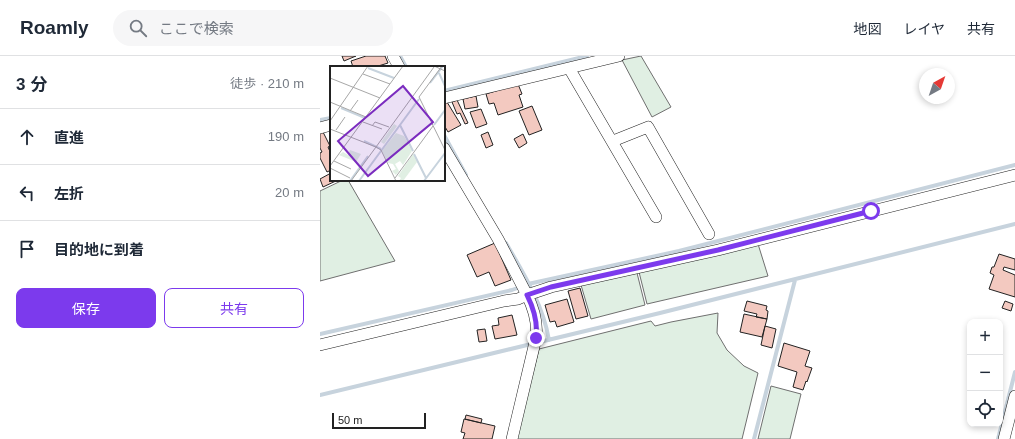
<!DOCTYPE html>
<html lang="ja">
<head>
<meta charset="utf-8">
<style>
	:root { --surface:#fff; --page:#f6f6f7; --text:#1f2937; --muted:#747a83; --line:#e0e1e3; --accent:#7c3aed }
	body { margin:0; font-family:Arial,"Noto Sans JP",sans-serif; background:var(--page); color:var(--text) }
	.controls { position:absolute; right:12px; bottom:12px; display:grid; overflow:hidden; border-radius:8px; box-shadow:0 2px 6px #0003 }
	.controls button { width:36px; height:36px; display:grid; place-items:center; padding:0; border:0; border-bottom:1px solid var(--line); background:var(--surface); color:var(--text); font:20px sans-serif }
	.compass { position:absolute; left:599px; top:12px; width:36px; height:36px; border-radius:50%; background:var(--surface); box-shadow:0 2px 6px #0003; rotate:40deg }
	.scale { position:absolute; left:12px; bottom:10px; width:94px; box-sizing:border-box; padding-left:4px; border:2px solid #222; border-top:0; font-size:11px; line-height:14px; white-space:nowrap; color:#222; -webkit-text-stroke:3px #fff; paint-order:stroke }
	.stop { position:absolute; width:12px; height:12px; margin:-9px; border:3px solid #7c3aed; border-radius:50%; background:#fff }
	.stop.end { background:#7c3aed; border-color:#fff; box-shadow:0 1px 4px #0008 }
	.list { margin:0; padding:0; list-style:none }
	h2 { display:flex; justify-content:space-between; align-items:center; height:52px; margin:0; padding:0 16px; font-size:17px }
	h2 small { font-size:13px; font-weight:400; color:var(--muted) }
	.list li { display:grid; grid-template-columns:26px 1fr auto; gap:12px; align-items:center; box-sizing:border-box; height:56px; padding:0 16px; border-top:1px solid var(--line) }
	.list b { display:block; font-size:15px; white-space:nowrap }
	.list em { font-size:13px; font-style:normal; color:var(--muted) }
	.actions { display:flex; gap:8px; padding:12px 16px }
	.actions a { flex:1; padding:9px 0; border:1px solid var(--accent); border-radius:8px; text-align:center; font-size:14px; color:var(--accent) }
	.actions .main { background:var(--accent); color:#fff }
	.icon { flex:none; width:22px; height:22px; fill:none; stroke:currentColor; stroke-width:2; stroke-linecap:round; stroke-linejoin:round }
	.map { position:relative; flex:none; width:695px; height:383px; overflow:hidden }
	header { display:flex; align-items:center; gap:24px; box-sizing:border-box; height:56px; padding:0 20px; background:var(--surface); border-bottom:1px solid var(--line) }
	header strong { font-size:19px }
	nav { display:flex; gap:22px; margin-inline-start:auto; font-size:14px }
	.search { width:280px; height:36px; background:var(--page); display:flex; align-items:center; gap:10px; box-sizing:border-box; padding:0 14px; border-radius:22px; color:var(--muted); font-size:15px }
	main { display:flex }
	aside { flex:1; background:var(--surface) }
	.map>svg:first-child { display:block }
	.green { fill:#e0efe3; stroke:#6f6f6f }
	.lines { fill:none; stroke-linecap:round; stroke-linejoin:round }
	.stream { stroke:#c7d3dd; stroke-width:4 }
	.building { fill:#f3c9c0; stroke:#222 }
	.minor-casing { stroke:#222; stroke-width:12 }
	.minor { stroke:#fff; stroke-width:11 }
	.route { stroke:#7c3aed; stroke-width:5 }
	.inset-river { fill:none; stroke:#c7d3dd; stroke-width:2 }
	.inset-road { fill:none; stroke:#a7a7a7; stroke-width:1 }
	.view { fill:#7b2cbf; fill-opacity:0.15; stroke:#7b2cbf; stroke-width:2 }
	.inset-edge { fill:none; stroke:#222; stroke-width:2 }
</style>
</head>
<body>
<header>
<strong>Roamly</strong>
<div class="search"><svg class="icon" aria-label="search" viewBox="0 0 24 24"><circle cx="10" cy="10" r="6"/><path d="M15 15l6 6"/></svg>ここで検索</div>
<nav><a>地図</a><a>レイヤ</a><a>共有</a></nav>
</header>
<main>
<aside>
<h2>3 分<small>徒歩 · 210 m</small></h2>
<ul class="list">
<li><svg class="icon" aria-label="ahead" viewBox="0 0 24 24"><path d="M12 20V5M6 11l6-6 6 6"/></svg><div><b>直進</b></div><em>190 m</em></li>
<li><svg class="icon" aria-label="left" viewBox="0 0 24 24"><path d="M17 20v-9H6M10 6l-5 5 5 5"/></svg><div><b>左折</b></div><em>20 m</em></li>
<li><svg class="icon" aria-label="arrive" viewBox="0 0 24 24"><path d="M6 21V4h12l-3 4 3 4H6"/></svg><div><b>目的地に到着</b></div></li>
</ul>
<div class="actions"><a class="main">保存</a><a>共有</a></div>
</aside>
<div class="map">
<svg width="695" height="383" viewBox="0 0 695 383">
	<rect width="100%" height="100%" fill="#fff"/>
	<path class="green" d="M321,0l30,51 -19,10 -30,-57z
		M23,124h5l47,81 -75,20v-90z
		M438,188l10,32 -121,28 -8,-32z
		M317,217l8,32 -54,14 -10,-34z
		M398,257l-1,20 10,17 17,16 14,7 -16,66h-226l23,-90 112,-28 4,5 16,-4z
		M451,330l30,8 -11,45h-32z"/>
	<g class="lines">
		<path class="stream" d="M80,0l6,11
			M124,35l143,-35
			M0,64l11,-2
			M124,79l22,40
			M186,187c18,31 37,62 43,97
			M0,278l192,-44 16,-6 151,-33 336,-86
			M0,339l340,-82 355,-89
			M434,383l41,-159
			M678,383l17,-67"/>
	</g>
	<path class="building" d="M22,0h14l-12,5z
		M46,0h19l3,7 -13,4h-22l-2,-6z
		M198,28l4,10 -3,1 4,12 -25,8 -4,-12 -5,1 -3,-10z
		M156,40l2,11 -13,2 -2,-10z
		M137,44l11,23 -3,1 -5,-11 -3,1 -5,-12z
		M127,46l14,23 -13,7 -4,-7v-21z
		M212,50l10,24 -13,5 -10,-24z
		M161,53l6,15 -11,4 -6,-16z
		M2,74l8,16 -2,1 3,7v16l-4,2 -7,-14v-5l2,-1 -2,-4v-17z
		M168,76l5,13 -7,3 -5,-13z
		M203,78l4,9 -8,5 -5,-9z
		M11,117v7h7l-15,7 -3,-8z
		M175,187l16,37 -16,6 -6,-14 -12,5 -10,-22z
		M679,198l16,5v11l-11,-3 -1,3 12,5v22l-26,-8 5,-14 -4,-2 2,-6h2z
		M260,232l8,28 -12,3 -8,-28z
		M247,243l7,23 -17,5 -2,-6 -5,1 -5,-17z
		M427,245l20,5 -1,4 2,1 -1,8 -11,-2 1,-3 -13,-3z
		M685,245l8,3 -2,7 -9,-3z
		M424,258l23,5 -5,18 -22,-5z
		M192,259l5,20 -22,4 -3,-13 7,-1 -1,-7z
		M445,270l11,3 -4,19 -11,-3z
		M165,273l2,12 -8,1 -2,-12z
		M464,287l26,8 -5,15 7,2 -5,14 -1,-1 -3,9 -10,-3 4,-15 -19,-6z
		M146,359l16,4 -1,4 -16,-4z
		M144,363l31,7 -3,13h-29l2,-6 -4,-1z"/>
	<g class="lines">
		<g class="minor-casing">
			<path id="minor" d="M73,0l6,11
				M249,12l87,149
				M124,42l175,-42
				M0,72l11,-3
				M293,85l35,-14 61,107
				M0,289l184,-44 14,-2 9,-4 -29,-56 -54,-91
				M192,383l24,-101c2,-15 -2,-29 -9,-43l24,-8 167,-37 297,-75
				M684,383l11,-43"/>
		</g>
		<use href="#minor" class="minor"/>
	</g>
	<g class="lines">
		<path class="route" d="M216,282c2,-15 -2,-29 -9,-43l24,-8 167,-37 153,-39"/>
	</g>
	<g transform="translate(10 10)">
		<rect width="115" height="115" fill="#fff"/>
		<path d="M64,58l3,2 -13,18 -3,-2zM66,67l8,3 8,15 -9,14 -3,-4 -5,3 4,7 -3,4 -4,-4 4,-2 -3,-5 -5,-1 -6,-12zM20,84l11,4 -5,8 -17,-7 4,-3 5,3zM83,88l4,8 -14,19h-4l2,-3 -3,-2z" fill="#e0efe3"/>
		<path class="inset-river" d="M38,2l26,10M109,7l6,13M100,17l13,-17M11,42l24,10M70,59l13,26M104,59l11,-15M34,75l17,8M84,88l12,24M20,115l18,-25M29,115l60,-82M94,115l21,-28"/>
		<path class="inset-road" d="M104,0l11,5M112,0l-23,31 26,53M33,8l27,10M0,12l50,20M0,36l36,15M20,45l8,-11M0,55l38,-55M33,56l19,7M42,60l3,-4 14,5M0,63l46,18 -25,34M6,64l9,-13M4,95l17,8M0,100l73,-100M0,102l20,10M65,112l38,-52M66,115l-15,-31 -5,-3 58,-80"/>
		<path class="view" d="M73,20l30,36 -65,54 -30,-35z"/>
		<rect width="115" height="115" class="inset-edge"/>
	</g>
</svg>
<div class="controls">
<button>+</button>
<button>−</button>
<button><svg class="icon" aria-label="locate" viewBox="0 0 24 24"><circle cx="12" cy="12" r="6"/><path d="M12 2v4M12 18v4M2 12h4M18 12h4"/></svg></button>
</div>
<svg class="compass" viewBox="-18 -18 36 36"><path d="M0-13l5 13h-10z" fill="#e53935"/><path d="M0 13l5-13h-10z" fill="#747a83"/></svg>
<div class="scale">50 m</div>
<div class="stop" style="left:551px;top:155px"></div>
<div class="stop end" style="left:216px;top:282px"></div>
</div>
</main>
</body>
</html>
